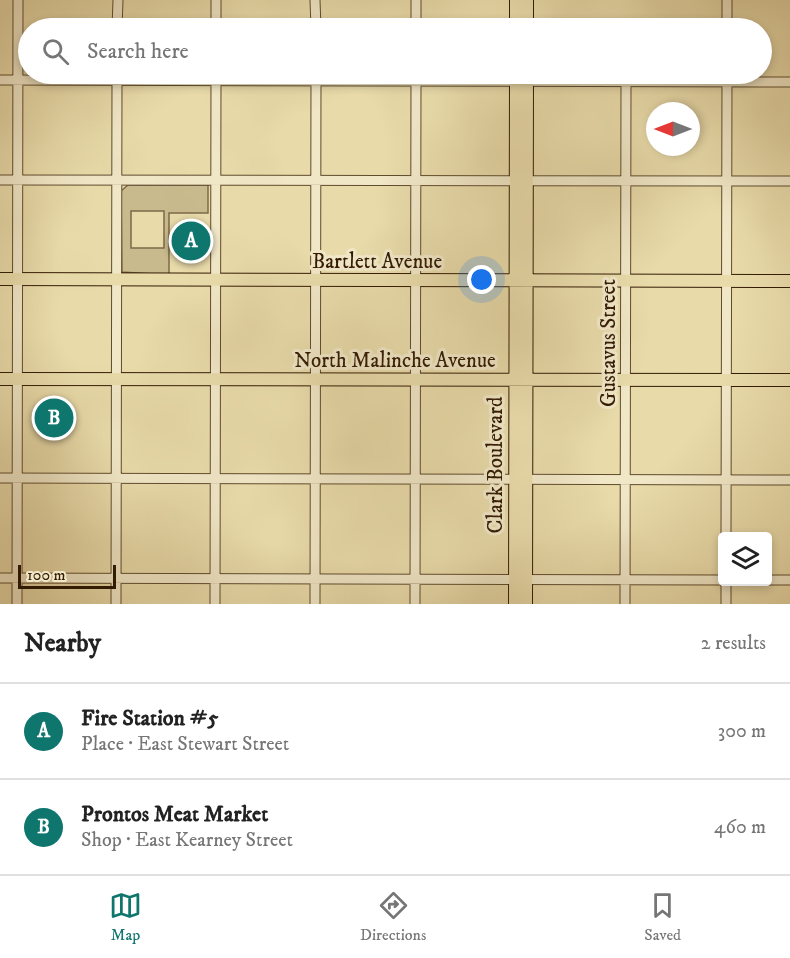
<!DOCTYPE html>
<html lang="en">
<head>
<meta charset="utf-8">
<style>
	:root { --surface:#fff; --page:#f6f6f6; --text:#222; --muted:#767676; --line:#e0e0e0; --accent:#0f766e }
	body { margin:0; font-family:"IM FELL DW Pica",serif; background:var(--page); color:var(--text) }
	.controls { position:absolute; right:18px; bottom:18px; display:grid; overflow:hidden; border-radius:6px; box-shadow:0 3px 9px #0003 }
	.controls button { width:54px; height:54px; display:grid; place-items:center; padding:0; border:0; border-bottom:2px solid var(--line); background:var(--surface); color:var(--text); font:30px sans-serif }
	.compass { position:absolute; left:646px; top:102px; width:54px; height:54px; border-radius:50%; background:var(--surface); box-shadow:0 3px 9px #0003; rotate:270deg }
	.scale { position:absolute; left:18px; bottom:15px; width:98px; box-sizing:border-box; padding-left:6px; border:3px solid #331b04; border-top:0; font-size:16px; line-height:21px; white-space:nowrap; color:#331b04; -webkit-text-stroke:4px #f0e7c7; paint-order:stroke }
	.you { position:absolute; left:482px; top:280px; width:21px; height:21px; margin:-15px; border:4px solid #fff; border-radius:50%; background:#1a73e8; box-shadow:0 0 0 9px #1a73e833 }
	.badge { display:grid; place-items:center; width:39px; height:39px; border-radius:50%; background:var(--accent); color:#fff; font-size:20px; font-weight:700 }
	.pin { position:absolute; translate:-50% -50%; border:3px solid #fff; box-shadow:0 2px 6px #0006 }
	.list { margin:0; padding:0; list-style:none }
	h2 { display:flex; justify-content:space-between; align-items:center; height:78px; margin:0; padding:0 24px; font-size:26px }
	h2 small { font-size:20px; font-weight:400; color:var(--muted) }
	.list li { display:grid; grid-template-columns:39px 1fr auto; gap:18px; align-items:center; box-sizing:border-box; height:96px; padding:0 24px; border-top:2px solid var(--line) }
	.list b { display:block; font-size:22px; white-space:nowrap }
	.list p { margin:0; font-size:20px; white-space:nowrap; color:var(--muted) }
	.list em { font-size:20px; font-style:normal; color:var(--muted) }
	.icon { flex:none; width:33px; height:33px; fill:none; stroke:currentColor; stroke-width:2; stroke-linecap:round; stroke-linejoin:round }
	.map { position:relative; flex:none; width:790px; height:604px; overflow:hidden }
	.search { position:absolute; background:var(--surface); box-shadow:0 3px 9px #0003; left:18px; right:18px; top:18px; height:66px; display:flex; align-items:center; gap:15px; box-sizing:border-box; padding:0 21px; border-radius:33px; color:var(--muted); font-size:22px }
	.sheet { height:270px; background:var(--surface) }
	nav { display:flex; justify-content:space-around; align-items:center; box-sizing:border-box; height:84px; border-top:2px solid var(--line); background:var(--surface); font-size:16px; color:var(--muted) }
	nav a { display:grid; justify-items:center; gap:3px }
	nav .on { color:var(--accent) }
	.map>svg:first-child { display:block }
	.green { fill:#c9ba8d; stroke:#7e6a48; stroke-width:1.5; fill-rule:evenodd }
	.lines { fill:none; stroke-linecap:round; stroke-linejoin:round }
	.minor-casing { stroke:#604b2d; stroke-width:11 }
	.major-casing { stroke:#331b04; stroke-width:14 }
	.minor { stroke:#f0e7c7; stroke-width:9 }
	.major { stroke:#e8daa9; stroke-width:12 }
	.labels { text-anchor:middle; stroke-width:6; stroke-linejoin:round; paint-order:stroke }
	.street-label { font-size:21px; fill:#331b04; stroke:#f0e7c7 }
</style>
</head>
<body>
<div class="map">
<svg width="790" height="604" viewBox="0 0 790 604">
	<rect width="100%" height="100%" fill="#e8daa9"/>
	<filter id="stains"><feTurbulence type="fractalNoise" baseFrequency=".00333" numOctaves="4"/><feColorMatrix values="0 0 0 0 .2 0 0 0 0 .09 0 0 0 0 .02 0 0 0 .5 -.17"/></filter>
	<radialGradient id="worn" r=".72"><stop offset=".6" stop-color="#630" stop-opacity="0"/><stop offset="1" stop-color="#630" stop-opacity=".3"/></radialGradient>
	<path class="green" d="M128,185h80v28h-39v62l-47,-3 -1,-81zM131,211h33v37h-33z"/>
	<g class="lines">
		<g class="minor-casing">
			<path id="minor" d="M315,0l1,28
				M117,28l1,-28
				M216,28v-28
				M416,28v-28
				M727,28v-28
				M0,80l790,2
				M0,180l790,1
				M0,478l790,2
				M726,536l1,-462
				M0,578l722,2
				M768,580h22
				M17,604l1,-604
				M116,604l1,-530
				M215,604l1,-530
				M315,604l1,-530
				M415,604l1,-530
				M625,604l1,-523
				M726,604v-22"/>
		</g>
		<g class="major-casing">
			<path id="major" d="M516,28v-28
				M527,28v-28
				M0,279l790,2
				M0,379l790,1
				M515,604l1,-530
				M526,604l1,-530"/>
		</g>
		<use href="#minor" class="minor"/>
		<use href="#major" class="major"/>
	</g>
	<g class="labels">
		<g class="street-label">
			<text x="377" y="268">Bartlett Avenue</text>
			<text transform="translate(608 343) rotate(-90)" y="7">Gustavus Street</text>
			<text x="395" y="367">North Malinche Avenue</text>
			<text transform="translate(495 465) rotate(-90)" y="7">Clark Boulevard</text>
		</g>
	</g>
	<rect width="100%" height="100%" filter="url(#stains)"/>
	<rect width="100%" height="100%" fill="url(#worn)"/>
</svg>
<div class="controls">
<button><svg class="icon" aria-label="layers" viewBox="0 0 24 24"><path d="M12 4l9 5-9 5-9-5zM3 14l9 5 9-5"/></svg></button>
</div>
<svg class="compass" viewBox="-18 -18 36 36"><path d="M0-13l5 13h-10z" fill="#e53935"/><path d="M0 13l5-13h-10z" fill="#767676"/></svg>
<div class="scale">100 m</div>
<div class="you"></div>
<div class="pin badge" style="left:191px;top:241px">A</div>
<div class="pin badge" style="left:54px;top:418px">B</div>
<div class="search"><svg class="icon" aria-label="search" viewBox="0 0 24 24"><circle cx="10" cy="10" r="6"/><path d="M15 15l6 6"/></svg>Search here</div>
</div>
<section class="sheet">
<h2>Nearby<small>2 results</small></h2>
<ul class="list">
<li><span class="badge">A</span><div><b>Fire Station #5</b><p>Place · East Stewart Street</p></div><em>300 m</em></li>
<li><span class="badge">B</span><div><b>Prontos Meat Market</b><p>Shop · East Kearney Street</p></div><em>460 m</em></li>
</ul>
</section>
<nav>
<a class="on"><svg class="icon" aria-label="map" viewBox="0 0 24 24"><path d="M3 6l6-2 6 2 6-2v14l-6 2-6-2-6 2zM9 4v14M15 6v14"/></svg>Map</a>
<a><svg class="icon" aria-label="directions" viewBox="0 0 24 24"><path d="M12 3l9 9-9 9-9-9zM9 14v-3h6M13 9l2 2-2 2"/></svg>Directions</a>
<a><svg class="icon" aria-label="saved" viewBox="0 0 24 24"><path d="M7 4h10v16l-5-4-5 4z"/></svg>Saved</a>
</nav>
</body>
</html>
